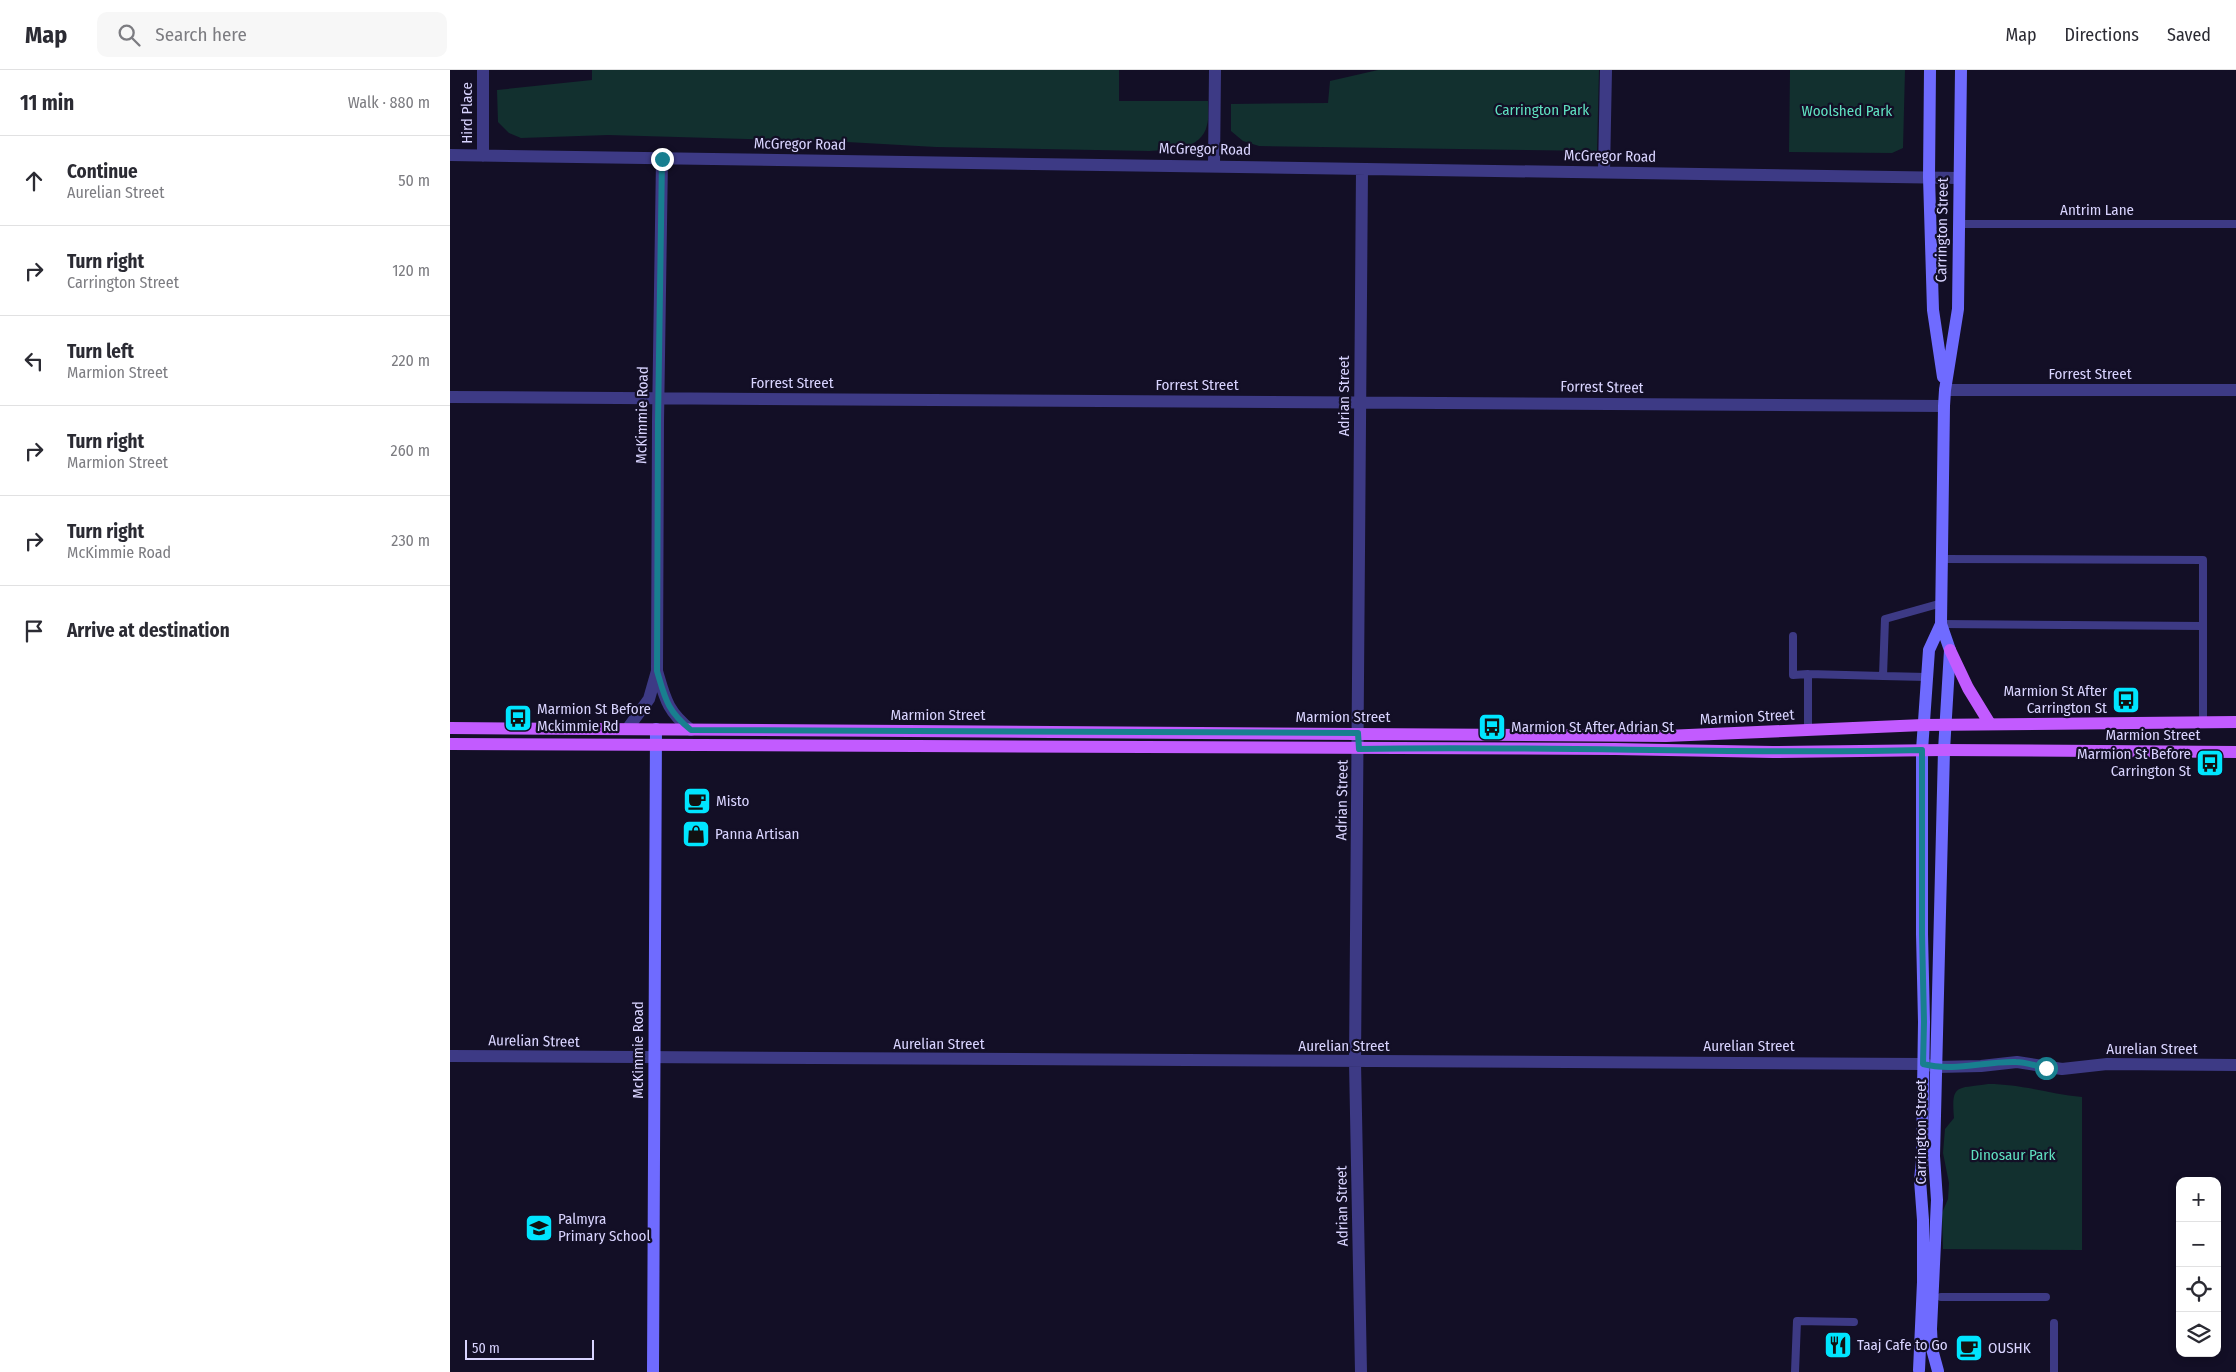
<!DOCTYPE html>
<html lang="en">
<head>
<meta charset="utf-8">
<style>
	:root { --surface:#fff; --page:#f7f7f7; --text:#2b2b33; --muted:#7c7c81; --line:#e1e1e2 }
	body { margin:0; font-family:"Fira Sans Condensed",sans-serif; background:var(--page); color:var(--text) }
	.controls { position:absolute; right:15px; bottom:15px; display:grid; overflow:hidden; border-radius:10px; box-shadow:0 2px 8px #0003 }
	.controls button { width:45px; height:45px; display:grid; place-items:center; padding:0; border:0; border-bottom:1px solid var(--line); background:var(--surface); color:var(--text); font:25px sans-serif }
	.scale { position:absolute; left:15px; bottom:12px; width:129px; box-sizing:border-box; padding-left:5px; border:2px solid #d9d4ff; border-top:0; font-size:14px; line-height:18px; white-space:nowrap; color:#d9d4ff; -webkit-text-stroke:4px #130f26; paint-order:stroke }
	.stop { position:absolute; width:15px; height:15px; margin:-11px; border:4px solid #187f8f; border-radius:50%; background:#fff }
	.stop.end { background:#187f8f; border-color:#fff; box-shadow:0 1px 5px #0008 }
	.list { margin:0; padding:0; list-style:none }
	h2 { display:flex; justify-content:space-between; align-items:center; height:65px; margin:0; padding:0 20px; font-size:21px }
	h2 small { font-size:16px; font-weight:400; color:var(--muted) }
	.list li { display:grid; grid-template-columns:32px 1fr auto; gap:15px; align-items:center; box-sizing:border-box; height:90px; padding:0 20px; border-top:1px solid var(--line) }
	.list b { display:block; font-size:19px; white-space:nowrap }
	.list p { margin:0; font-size:16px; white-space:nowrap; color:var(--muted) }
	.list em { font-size:16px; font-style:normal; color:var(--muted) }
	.icon { flex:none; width:28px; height:28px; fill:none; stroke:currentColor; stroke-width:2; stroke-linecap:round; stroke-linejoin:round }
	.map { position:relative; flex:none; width:1786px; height:1302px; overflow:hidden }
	header { display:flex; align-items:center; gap:30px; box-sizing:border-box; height:70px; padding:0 25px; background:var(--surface); border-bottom:1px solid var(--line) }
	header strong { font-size:24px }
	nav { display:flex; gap:28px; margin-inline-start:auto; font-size:18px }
	.search { width:350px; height:45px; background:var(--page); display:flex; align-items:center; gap:12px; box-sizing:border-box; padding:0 18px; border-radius:10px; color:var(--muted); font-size:19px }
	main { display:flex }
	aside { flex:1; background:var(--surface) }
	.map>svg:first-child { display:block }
	.green { fill:#12302f }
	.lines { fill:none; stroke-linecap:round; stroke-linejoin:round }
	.lane { stroke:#3d3a85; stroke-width:8 }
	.street { stroke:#3d3a85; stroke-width:12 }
	.secondary { stroke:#6f6bff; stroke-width:12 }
	.primary { stroke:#c25bff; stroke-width:12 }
	.route { stroke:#187f8f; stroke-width:6 }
	.labels { text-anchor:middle; stroke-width:4.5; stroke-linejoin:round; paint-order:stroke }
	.park-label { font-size:15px; fill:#5fe0c0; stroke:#130f26 }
	.street-label { font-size:15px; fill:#d9d4ff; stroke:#130f26 }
	.poi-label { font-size:15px; fill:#d9d4ff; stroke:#130f26; text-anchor:start }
</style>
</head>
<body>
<header>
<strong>Map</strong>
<div class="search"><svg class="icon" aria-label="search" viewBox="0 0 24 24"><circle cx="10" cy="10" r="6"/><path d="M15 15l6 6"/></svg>Search here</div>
<nav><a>Map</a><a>Directions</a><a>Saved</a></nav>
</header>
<main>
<aside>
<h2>11 min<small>Walk · 880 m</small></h2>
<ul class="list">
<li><svg class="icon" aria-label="ahead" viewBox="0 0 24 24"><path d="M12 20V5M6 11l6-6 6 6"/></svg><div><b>Continue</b><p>Aurelian Street</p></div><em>50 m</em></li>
<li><svg class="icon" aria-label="right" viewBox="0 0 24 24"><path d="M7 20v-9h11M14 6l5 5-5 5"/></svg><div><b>Turn right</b><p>Carrington Street</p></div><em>120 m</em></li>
<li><svg class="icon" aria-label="left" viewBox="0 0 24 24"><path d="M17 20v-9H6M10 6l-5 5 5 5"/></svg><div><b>Turn left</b><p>Marmion Street</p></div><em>220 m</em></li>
<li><svg class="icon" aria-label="right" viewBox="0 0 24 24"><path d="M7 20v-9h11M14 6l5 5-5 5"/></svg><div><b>Turn right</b><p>Marmion Street</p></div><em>260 m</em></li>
<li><svg class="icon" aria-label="right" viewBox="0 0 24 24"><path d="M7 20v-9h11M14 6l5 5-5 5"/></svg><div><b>Turn right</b><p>McKimmie Road</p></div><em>230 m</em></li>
<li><svg class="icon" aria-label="arrive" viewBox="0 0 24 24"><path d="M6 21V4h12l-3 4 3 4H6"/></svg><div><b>Arrive at destination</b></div></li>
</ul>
</aside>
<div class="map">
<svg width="1786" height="1302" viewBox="0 0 1786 1302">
	<rect width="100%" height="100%" fill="#130f26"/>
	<path class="green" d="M142,0h527v31h89c0,8 1,17 -1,24 -5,25 -38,25 -58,26l-213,-4 -89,-5 -239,-7 -87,3 -12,-5 -11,-11 -1,-32 95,-10z
		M928,0h221l-2,81 -338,-5 -16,-5 -12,-10v-27l97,-1 2,-22z
		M1340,0h115l-2,78 -11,5 -103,-1z
		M1538,1014c34,0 61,10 94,13v153l-139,-1 -1,-36 6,-14 1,-16 -6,-30 2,-24 9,-11c-3,-35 3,-29 34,-34z"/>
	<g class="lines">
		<path class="lane" d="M1508,154h278
			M1492,489l261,1v163
			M1491,554l262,2
			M1343,566v39l15,-1
			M1433,606l43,1
			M1358,660v-56l75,2 2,-57 57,-16
			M1491,1227h105
			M1345,1302l2,-51 57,1
			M1604,1302v-49"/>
		<path class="street" d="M0,85l1509,23
			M33,86v-86
			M212,89l-4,263 -1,249c8,27 10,40 34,59
			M764,95l1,-95
			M1154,102l2,-102
			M1495,320h291
			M0,327l1494,9
			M178,658l21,-29 8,-28
			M0,986l1473,8 14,3 44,-1 36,-4 45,7 45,-5 129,1
			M911,1302l-6,-310 7,-893"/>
		<path class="secondary" d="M1480,0l-1,107 4,133 10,67
			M1469,1300l4,-88v-62l-3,-40 2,-20 2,-138 -2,-88v-184l7,-100 12,-26
			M1488,1301l-6,-22 -1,-20 6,-129 -3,-44 10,-406 6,-100 -9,-26 3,-218 1,-16 13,-81 3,-239
			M203,1302l3,-643"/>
		<path class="primary" d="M1500,580l18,38 22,36
			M0,658l1216,8 257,-11 313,-3
			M0,674l1165,5 158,3 171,-2 292,2"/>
	</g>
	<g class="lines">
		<path class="route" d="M212,89l-4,263 -1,249c8,27 10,40 34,59l667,3 1,16c188,-4 375,6 563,1v184l2,88 -1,42c32,8 61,-3 93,-2 10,0 20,4 30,6"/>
	</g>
	<defs>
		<g id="bus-square" transform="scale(1.4375)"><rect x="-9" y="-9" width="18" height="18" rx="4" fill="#00e5ff" stroke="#130f26"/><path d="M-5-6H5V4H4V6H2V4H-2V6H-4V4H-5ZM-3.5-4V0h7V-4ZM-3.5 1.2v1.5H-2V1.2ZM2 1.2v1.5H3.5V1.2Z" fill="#111"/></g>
		<g id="cafe-square" transform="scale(1.4375)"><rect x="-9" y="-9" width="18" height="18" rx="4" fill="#00e5ff" stroke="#130f26"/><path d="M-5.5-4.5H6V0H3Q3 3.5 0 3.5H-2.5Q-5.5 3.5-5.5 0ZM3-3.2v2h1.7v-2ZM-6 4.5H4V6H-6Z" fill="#111"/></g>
		<g id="shop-square" transform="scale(1.4375)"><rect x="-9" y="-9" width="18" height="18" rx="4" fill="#00e5ff" stroke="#130f26"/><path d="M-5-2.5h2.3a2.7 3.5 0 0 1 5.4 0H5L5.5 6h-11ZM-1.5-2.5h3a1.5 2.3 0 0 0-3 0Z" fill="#111"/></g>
		<g id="school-square" transform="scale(1.4375)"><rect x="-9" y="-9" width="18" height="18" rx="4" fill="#00e5ff" stroke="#130f26"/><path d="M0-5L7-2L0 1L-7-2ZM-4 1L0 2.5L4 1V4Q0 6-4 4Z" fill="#111"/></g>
		<g id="restaurant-square" transform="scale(1.4375)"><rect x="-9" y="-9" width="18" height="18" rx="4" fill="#00e5ff" stroke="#130f26"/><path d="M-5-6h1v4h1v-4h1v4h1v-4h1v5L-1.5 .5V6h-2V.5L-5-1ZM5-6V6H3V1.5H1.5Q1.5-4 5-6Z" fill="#111"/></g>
	</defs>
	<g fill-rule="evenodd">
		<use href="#bus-square" x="1676" y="630"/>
		<use href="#bus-square" x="68" y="648"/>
		<use href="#bus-square" x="1042" y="657"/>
		<use href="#bus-square" x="1760" y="693"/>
		<use href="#cafe-square" x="247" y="731"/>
		<use href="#shop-square" x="246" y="764"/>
		<use href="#school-square" x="89" y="1158"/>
		<use href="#restaurant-square" x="1388" y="1275"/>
		<use href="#cafe-square" x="1519" y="1278"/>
	</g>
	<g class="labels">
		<g class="park-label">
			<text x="1092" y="45">Carrington Park</text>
			<text x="1397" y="46">Woolshed Park</text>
			<text x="1563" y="1090">Dinosaur Park</text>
		</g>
		<g class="street-label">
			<text transform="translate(17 43) rotate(-90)" y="5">Hird Place</text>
			<text transform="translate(350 74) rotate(1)" y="5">McGregor Road</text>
			<text transform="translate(755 79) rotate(1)" y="5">McGregor Road</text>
			<text transform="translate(1160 86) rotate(1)" y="5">McGregor Road</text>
			<text x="1647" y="145">Antrim Lane</text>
			<text transform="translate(1492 160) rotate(-89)" y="5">Carrington Street</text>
			<text x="1640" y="309">Forrest Street</text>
			<text x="342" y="318">Forrest Street</text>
			<text x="747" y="320">Forrest Street</text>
			<text transform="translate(1152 317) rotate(1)" y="5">Forrest Street</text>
			<text transform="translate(894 326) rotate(-90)" y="5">Adrian Street</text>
			<text transform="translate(192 345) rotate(-89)" y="5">McKimmie Road</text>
			<text x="488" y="650">Marmion Street</text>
			<text x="893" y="652">Marmion Street</text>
			<text transform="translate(1297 647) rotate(-3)" y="5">Marmion Street</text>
			<text x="1703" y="670">Marmion Street</text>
			<text transform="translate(892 730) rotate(-89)" y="5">Adrian Street</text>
			<text transform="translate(84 971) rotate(1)" y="5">Aurelian Street</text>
			<text x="489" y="979">Aurelian Street</text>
			<text x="894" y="981">Aurelian Street</text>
			<text x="1299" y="981">Aurelian Street</text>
			<text x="1702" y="984">Aurelian Street</text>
			<text transform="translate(188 980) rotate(-90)" y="5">McKimmie Road</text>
			<text transform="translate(1471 1062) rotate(-90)" y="5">Carrington Street</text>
			<text transform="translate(892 1136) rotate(-91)" y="5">Adrian Street</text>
		</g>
		<g class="poi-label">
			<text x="1657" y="626" text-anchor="end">Marmion St After<tspan x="1657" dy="17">Carrington St</tspan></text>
			<text x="87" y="644">Marmion St Before<tspan x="87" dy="17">Mckimmie Rd</tspan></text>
			<text x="1061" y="662">Marmion St After Adrian St</text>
			<text x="1741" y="689" text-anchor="end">Marmion St Before<tspan x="1741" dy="17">Carrington St</tspan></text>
			<text x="266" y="736">Misto</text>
			<text x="265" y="769">Panna Artisan</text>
			<text x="108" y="1154">Palmyra<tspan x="108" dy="17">Primary School</tspan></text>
			<text x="1407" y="1280">Taaj Cafe to Go</text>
			<text x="1538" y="1283">OUSHK</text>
		</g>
	</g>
</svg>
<div class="controls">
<button>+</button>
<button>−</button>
<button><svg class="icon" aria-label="locate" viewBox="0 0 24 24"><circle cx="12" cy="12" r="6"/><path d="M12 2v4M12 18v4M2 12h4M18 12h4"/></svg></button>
<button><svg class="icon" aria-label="layers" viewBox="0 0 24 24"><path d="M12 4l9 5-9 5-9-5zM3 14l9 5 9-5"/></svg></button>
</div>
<div class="scale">50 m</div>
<div class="stop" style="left:1596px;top:998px"></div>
<div class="stop end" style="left:212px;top:89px"></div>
</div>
</main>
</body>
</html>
